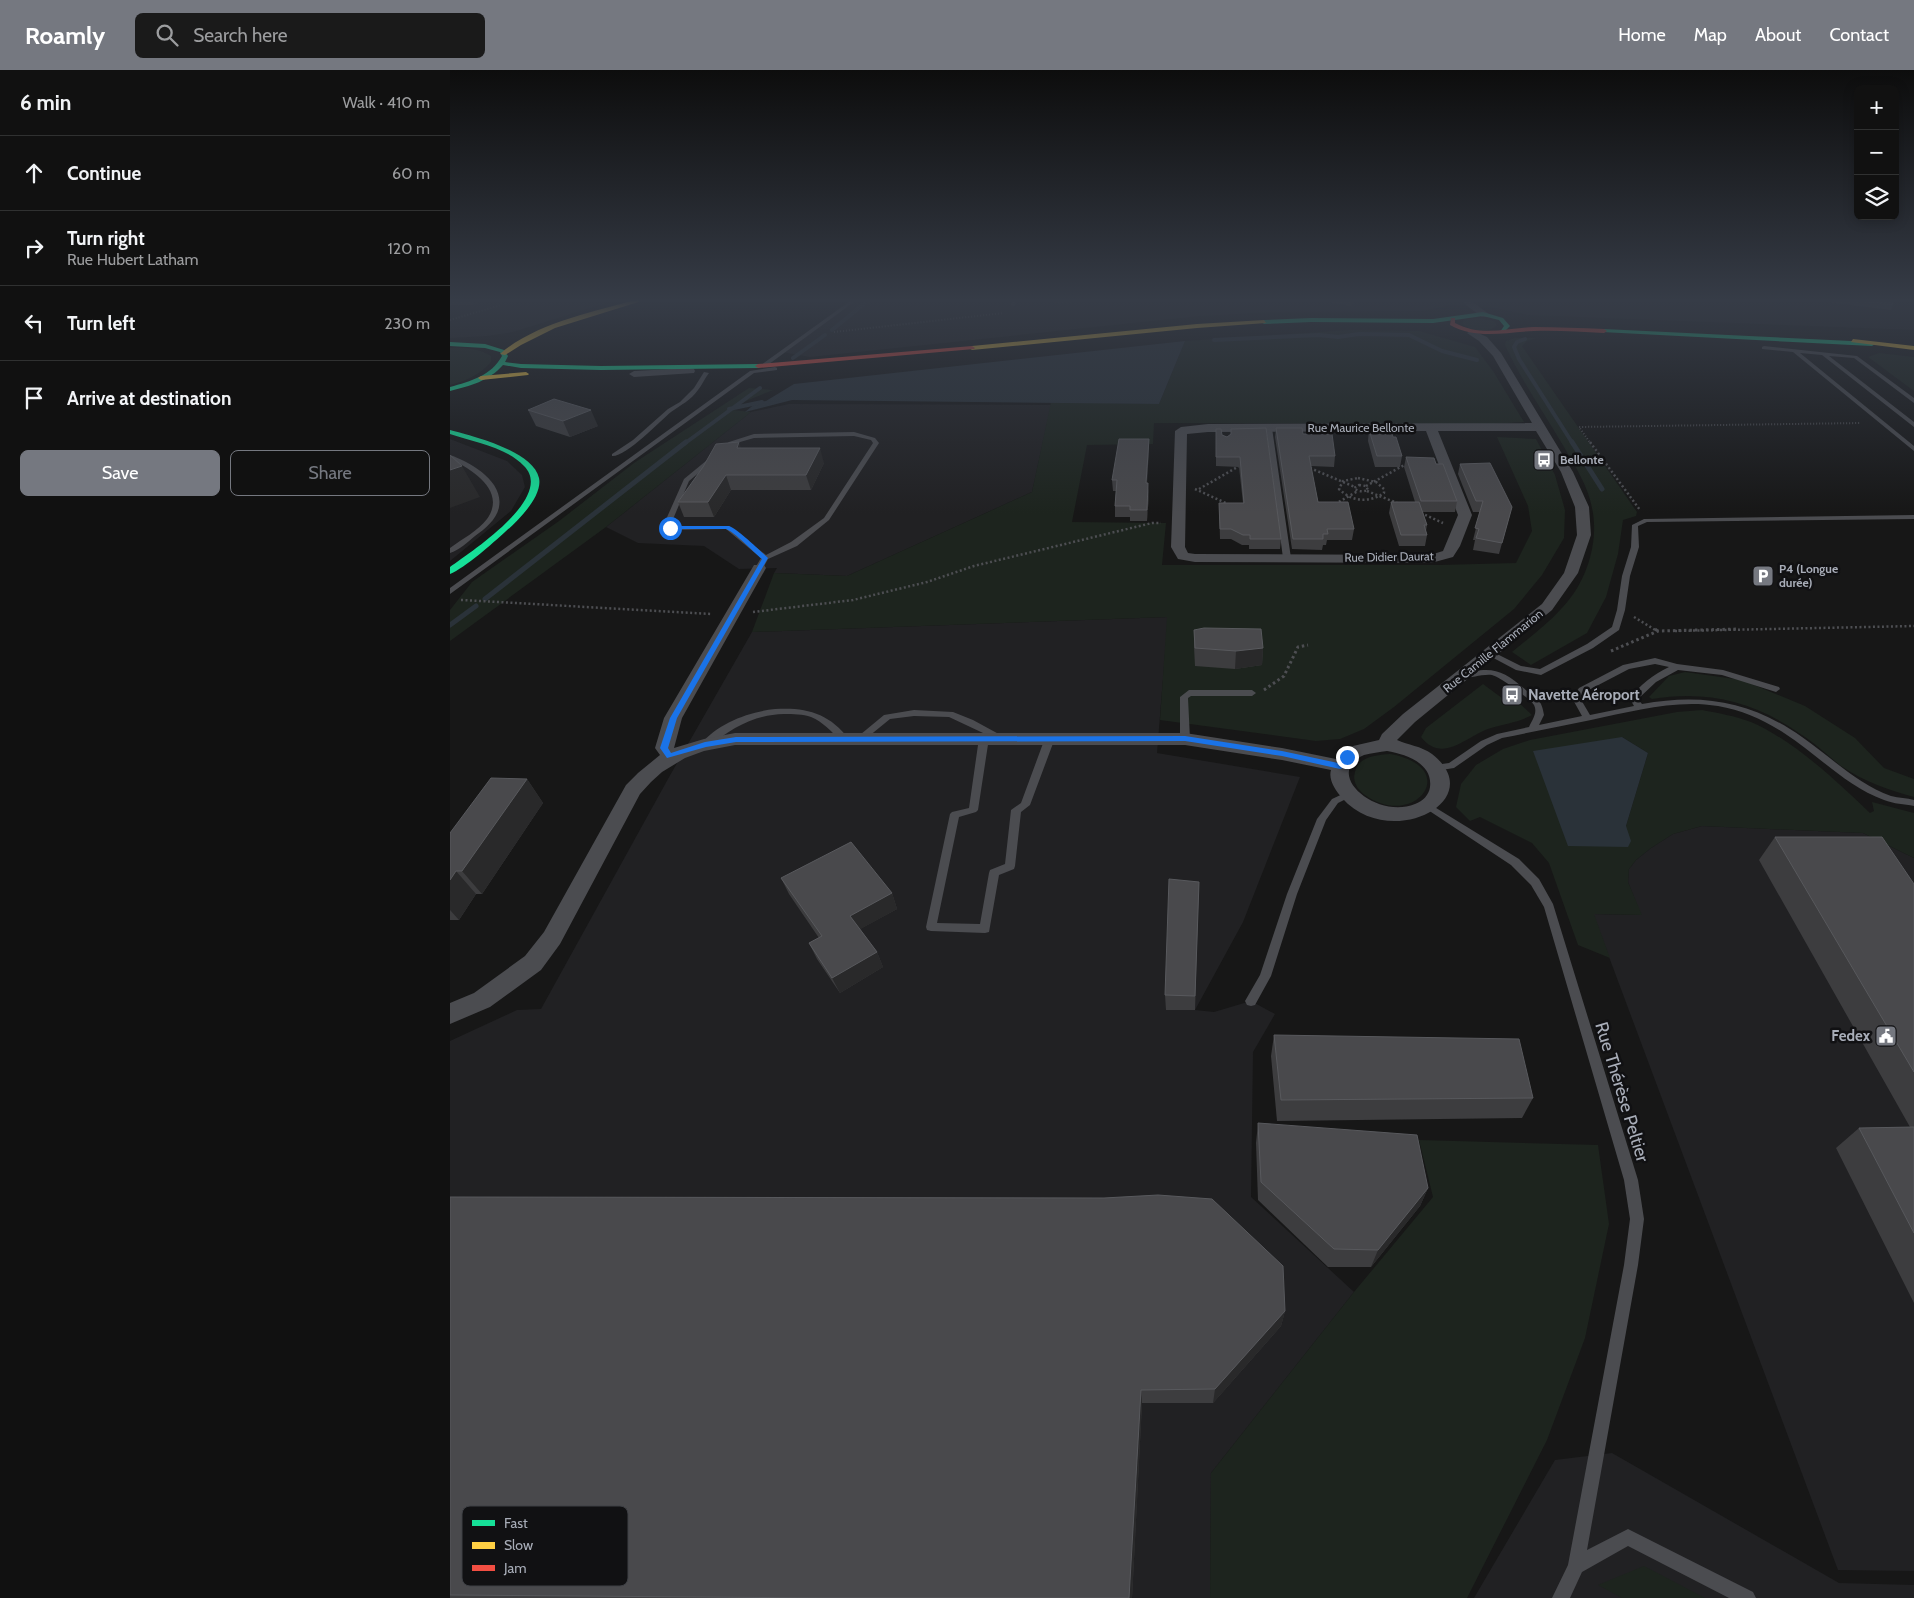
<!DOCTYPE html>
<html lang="en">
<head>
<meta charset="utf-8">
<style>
	:root { --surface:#111; --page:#1a1a1a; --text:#f1f3f6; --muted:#9c9d9f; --line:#303131; --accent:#757880 }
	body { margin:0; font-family:Cabin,sans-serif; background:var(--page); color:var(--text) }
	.controls { position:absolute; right:15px; top:15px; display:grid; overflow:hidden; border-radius:8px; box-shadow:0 2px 12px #0003 }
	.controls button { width:45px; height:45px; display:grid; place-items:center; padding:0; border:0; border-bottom:1px solid var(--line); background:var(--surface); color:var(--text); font:25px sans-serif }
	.stop { position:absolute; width:15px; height:15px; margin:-11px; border:4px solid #1a73e8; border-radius:50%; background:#fff }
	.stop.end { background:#1a73e8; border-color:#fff; box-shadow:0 1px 5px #0008 }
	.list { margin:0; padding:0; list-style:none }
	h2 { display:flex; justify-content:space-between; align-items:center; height:65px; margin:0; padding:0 20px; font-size:21px }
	h2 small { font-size:16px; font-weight:400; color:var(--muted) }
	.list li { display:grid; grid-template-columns:32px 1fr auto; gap:15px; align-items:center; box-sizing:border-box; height:75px; padding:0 20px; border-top:1px solid var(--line) }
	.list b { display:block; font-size:19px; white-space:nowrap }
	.list p { margin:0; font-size:16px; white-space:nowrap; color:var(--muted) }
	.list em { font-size:16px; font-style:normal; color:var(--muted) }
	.actions { display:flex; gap:10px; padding:15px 20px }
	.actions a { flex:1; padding:11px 0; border:1px solid var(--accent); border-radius:8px; text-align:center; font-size:18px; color:var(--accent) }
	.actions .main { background:var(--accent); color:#fff }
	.icon { flex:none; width:28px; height:28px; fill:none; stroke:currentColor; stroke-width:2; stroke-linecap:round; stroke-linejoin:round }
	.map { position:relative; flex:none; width:1464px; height:1528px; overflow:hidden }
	header { display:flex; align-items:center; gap:30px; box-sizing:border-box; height:70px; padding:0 25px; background:var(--accent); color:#fff }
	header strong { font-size:24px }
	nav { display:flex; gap:28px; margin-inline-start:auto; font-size:18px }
	.search { width:350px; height:45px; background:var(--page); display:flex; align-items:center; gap:12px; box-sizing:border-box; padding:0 18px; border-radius:8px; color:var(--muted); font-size:19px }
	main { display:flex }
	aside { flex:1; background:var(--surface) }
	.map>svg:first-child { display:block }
	.built { fill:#212123 }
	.green { fill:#1d241e; fill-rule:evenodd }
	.water { fill:#2a3239 }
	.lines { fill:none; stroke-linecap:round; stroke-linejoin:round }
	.stream-far1 { stroke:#2a3239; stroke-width:4 }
	.stream { stroke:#2a3239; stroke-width:5 }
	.path-far2 { stroke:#4d4e52; stroke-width:2; stroke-dasharray:1 2; stroke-linecap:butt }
	.path-far1 { stroke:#4d4e52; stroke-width:2.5; stroke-dasharray:2 2.5; stroke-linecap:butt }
	.path { stroke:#4d4e52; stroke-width:3; stroke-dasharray:2.5 3; stroke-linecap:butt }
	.lane { fill:#4b4c50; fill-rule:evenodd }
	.street { fill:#4b4c50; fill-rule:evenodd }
	.fast { fill:#16e098; fill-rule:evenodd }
	.slow { fill:#ffcf43; fill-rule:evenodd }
	.jam { fill:#f24e42; fill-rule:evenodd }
	.wall { fill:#3d3d3f }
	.shaded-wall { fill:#29292a }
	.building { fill:#49494c; stroke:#58595d }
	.route { fill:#1a73e8 }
	.labels { text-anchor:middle; stroke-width:5; stroke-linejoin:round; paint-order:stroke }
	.far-street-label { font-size:12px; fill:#a8adb8; stroke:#111113 }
	.far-poi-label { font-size:12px; font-weight:bold; fill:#a8adb8; stroke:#111113; text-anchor:start }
	.poi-label { font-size:15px; font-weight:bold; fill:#a8adb8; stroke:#111113; text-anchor:start }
	.near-street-label { font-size:18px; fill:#a8adb8; stroke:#111113 }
	.key { fill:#111113; stroke:#3e4045; stroke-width:1 }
	.key-label { font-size:14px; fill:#a8adb8 }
</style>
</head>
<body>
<header>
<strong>Roamly</strong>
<div class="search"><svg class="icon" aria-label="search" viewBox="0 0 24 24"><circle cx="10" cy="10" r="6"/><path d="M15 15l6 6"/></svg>Search here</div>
<nav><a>Home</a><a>Map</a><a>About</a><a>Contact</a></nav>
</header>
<main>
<aside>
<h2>6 min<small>Walk · 410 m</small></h2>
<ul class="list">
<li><svg class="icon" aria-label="ahead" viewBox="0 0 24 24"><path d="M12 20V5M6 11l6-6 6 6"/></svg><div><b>Continue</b></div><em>60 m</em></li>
<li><svg class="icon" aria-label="right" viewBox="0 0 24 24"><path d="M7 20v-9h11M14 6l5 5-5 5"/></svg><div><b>Turn right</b><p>Rue Hubert Latham</p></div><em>120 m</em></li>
<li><svg class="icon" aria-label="left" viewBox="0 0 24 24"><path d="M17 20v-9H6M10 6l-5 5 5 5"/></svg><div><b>Turn left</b></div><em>230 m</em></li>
<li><svg class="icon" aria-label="arrive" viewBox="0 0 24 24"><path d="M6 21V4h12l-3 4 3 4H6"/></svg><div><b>Arrive at destination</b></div></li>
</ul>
<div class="actions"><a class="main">Save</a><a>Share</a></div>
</aside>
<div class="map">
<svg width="1464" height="1528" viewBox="0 0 1464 1528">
	<rect width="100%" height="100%" fill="#171717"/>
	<path class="built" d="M0,229h169l-106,33 -26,4 -37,2z
		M401,229h1063v31l-386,-15 -37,-8 -39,-2 -29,6 -147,1 -76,4 -390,41 -28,-5z
		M339,334l262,1 -19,87 -185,84 -73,-3 3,-5 -38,1 -35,-23 -66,-3 -32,-16 145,-115z
		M0,369l57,22 15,14 3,12 -14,24 -61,50z
		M718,547l-11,136 143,24 -57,145 -48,88 19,2 37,-11 24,13 -22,38 -2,145 103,95 -143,181 -1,125h-760v-557l67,-31 24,-1 127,-230 84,-147z
		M1252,756l161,7 51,25v713l-76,-1 -245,-656 48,1 -13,-33 1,-13 7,-9 15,-12 22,-14z
		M1162,1383l227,130 75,2v13h-440l81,-138z"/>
	<path class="green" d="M1029,248l15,3 3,4c-8,9 -26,6 -35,-1l2,-4z
		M900,260l69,1 56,16 18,24 31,51 -32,2 -338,-1 -1,21 -66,1 -15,77 94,1 -4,42h277l77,-2 16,-32 -4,-25 -31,-69 39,2 19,36 10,35 -1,28 -22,37 -28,34 -120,98 -30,22 -24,10 -24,2 -156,-21 7,-103 -415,15 22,-59 73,3 185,-84 19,-90 108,2 26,-63z
		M1065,268h21l-9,3 -5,5 115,166 -1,4 -13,4 -5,34 -12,43 -19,36 -56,32 -19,-13c19,-16 40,-31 56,-51 20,-24 31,-62 24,-93 -4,-22 -17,-42 -28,-61 -20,-34 -43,-67 -59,-102l1,-4z
		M0,278c14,-1 28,0 41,8v6c-10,12 -25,19 -41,23z
		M1429,283l35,4v34l-46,-34z
		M299,318l24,2 -27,11 -13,9 18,2 -145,115 -156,114v-31l22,-28 87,-61 75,-58z
		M1235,602l57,8 63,26 50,32 29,30 30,11v18c-26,-7 -51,-16 -73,-31 -13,-10 -25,-22 -39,-31 -47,-33 -93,-45 -150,-36l-3,-2 20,-21z
		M1033,614l27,20 7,-3 15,14c-15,8 -26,8 -41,13 -24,7 -48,37 -70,9l5,-9z
		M1252,640c16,3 33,6 49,12 42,18 87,60 119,91l4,-2 -2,-9 42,11v45l-51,-25 -161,-7 -29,8 -22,14 -15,12 -7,9 -1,13 14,33 -48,-1 16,44 -32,-13 -29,-82 -17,-20 -52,-26 -10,4 -14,-14 5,-23 15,-19 27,-16 27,-9 147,-28zM1172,667l26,16 -22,73z
		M940,684c73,13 25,77 -25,41 -7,-5 -13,-13 -10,-23 3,-15 21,-17 35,-18z
		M969,1070l179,5 11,79 -24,114 -38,102 -80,158h-257l1,-125 143,-181 79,-95z
		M1194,1496l61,32h-83l-24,-13z"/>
	<path class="water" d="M735,271l-26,63 -367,-4 -47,12 12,-10 9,-1 28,-17z
		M1172,667l26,16 -22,73 5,15 -3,6 -60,-1 -35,-95z"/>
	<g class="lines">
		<path class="stream-far1" d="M382,260l38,-31
			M1075,269l-8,3 -3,5 5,12 54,85
			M764,270l105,-5 19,2 21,-3 50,1 33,16 35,9
			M343,288l32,-23
			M279,339l33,-7
			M234,374l76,-56"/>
		<path class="stream" d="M1122,372l30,47
			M35,529l201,-157
			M0,555l26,-19"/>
		<path class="path-far2" d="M0,250l51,-15
			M384,262l170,-19
			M1141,374l-12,-17 282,-4"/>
		<path class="path-far1" d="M1140,372l50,68
			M860,398l45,19
			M908,408l18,4 8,7v4c-15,10 -32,9 -45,-4l4,-8z
			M909,415l7,1 2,4c-5,2 -10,2 -14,-2z
			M916,416l42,-23
			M745,419l33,15
			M749,419l42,-24
			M917,421l30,12
			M885,434l23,-13
			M971,443l22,10
			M11,530l251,14
			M303,542l100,-12 74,-18 47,-16 178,-43h9
			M1184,547l23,14
			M1225,561l239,-5"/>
		<path class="path" d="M1205,559l3,2
			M1161,581l47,-20 81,-2
			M814,620l20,-14 14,-29 10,-2"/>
		<path class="lane" d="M403,229h5l-93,68h-4v-2z
			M563,229h4l-2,6 -2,1 -2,-1z
			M1268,229h5l1,2 -4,1z
			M1314,276l93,10 57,42v5l-60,-45 -25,-2 85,66v5l-92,-72 -22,-2 114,93v5l-121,-99 -31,-3v-2z
			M325,297l2,1v2l-23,3 -304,221v-6l300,-217z
			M254,302l5,1c-4,5 -7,12 -11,17 -7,10 -17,15 -27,22 -12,10 -45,45 -59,44v-2l21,-14 35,-31 12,-7 14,-14z
			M819,356l3,2 19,130 -4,2 -4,-2 -17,-130z
			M404,362l21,6 4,5 -50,77 -32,26 -29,13 -6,11h-3l-4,-2 6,-10 -35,-29 -56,1 -6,-6 20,-45 45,-37 25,-8zM404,366l17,4 2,3 -49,75 -33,24 -25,13 -37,-29h-57l-1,-2 18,-43 44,-37 21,-6z
			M0,385c20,7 54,26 49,52 -2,12 -14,22 -24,29 -7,6 -16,14 -25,17v-5c12,-9 28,-17 37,-29 20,-28 -15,-50 -37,-60z
			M1464,445v4l-267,3 -9,4 1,21 -9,29 -5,34 -6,20 -26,18 -52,27 -25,-5 -30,-16 1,-2h6l28,14 19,3 47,-25 25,-17 5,-17 5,-34 9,-29 1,-22 12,-6z
			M1205,588l22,6 46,6 56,17 1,2 -4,3 -54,-17 -44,-5 -22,12 -18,17 4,5c60,-11 109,-3 160,33 29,20 55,47 89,59 8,2 16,2 23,4v6c-10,-2 -20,-2 -30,-6 -38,-14 -66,-45 -100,-67 -20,-13 -42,-23 -66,-27 -41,-7 -86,5 -127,14 -29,6 -59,12 -89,18l-15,7 -33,23 -19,3 -5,-3 5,-3 14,-2 32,-22 16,-7 32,-7c3,-7 9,-14 5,-22 -5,-7 -34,-28 -42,-30 -12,-1 -22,4 -32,3v-4c33,-8 42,-5 67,17 11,8 15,10 17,24l-5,10 43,-9 -10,-18 7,-10 44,-23zM1205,594l14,3c-16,8 -29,17 -39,32l4,7 -44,9 -10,-17 5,-6 44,-23z
			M739,620h63l4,3 -4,3h-61l-3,2 2,41 -5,3 -5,-3v-42z
			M325,639c31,-2 54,4 74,30l-2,2h-6c-9,-9 -18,-19 -30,-24 -8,-3 -18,-3 -27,-3 -31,1 -52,14 -76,33l-3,1 -5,-3c18,-22 48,-33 75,-36z
			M464,640l39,2 20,8 33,18 -2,2h-6l-49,-23 -35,-1 -24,3 -27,22h-6l-2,-2 29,-24z
			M534,665l5,3 -11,72 -2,2 -17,5 -22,106 43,1 9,-51 1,-3 15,-6 6,-54 10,-7 24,-65 5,-3 5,3 -25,67 -9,7 -6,54 -1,3 -15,6 -10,57 -4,1 -54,-2 -4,-1 -1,-3 24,-113 2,-2 17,-4 10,-70z
			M897,722l3,1 2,2 -2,2 -12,6 -12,17 -29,74 -26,82 -16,29 -4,1 -4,-1 -2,-4 15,-26 27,-81 30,-75 15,-20z
			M978,733l91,56 20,20 14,25 85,276 6,39 -6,46 -51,285 41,-21 125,63 3,6h-27l-101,-52 -46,26 -12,26h-18l16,-33 56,-300 6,-46 -6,-39 -80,-273 -13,-22 -20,-20 -86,-57 -2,-2z"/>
		<path class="street" d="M1008,229h11l21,16 -2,2h-6z
			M1022,260l15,7 14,16 72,119 16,35 2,28 -13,38 -26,37 -137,112 -18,18c11,5 24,6 35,14 59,46 -42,98 -90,44 -6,-7 -14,-18 -11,-28l-49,-10 -97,-15h-450l-31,6 -19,7 -23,14 -11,10 -11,12 -80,150 -19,26 -51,37 -40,17v-21l24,-10 51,-37 19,-24 82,-147 12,-12 22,-18 -5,-7 9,-30 90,-153h10l2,3 -84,150 -8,30 30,-9 31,-6h450l97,15 54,11 17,-13 26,-6 3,-6 21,-20 139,-110 22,-31 13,-38 -2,-28 -14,-35 -25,-41h-98l34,84 -12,31 -7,11 -22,6 -236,-1 -17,-3 -7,-12 4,-116 6,-4 27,-3 324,-1 -39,-67 -14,-15 -12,-8zM976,361l32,84 -15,36 -13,4 -235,-1 -7,-1 -3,-6 2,-113 21,-2zM937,681c18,3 46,12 43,36 -1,8 -7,14 -15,17 -39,16 -93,-31 -51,-49 7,-2 16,-3 23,-4z
			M240,298l4,1 1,2 -1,2 -60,4 -5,-3 5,-3z"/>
		<path class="fast" d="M1033,242l20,6 7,8 -6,6h-4l4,-6 -5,-6 -16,-4 -50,7 -122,-1 -47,2 -3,-2 3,-2 47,-2 122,1z
			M1154,259l268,13 3,2 -3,2 -270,-14z
			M0,272l35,2 19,6 4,6 -3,6 16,2 80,2 157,-2 3,2 -3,2 -157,2 -80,-2 -18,-3c-14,16 -33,21 -53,26v-4c21,-6 41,-11 52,-31l-2,-4 -15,-4 -35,-2z
			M0,360c23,6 83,21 89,48 4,18 -21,43 -34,54 -12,11 -40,36 -55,42v-7c22,-16 105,-70 74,-101 -18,-19 -50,-24 -74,-32z"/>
		<path class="slow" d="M188,229h10l-93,29 -34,17 -16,10 -5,-1c35,-31 94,-42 138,-55z
			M814,250l2,3 -69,5 -225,22 -3,-2 3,-2 225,-22z
			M1403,269l61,7v4l-63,-8z
			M76,302l3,2 -1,1 -47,5 -3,-2 3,-2z"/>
		<path class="jam" d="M1001,248h4v5c26,14 52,5 79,4 24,0 47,1 70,2l3,2 -3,2c-23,-1 -47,-3 -70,-2 -30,1 -56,9 -84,-6z
			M522,276l3,2 -1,1 -216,19 -3,-2 3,-2z"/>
	</g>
	<path class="wall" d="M0,229h35l-11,6h-24z
		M604,229h21v3l-20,1z
		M861,229h49l-9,7z
		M1376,229h65l2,6 -2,5 -64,-8z
		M78,340l70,16 -28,11 -34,-11z
		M826,358l27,6 32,22 -1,11 -23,-1 7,36 36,27 -2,11h-25l-1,5h-3l-1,5 -30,-1 -17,-112z
		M766,359l6,6 5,2 4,-3v-5l50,110 -1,10h-31v-4h-7l-11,-6h-11l-1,-36h24l-4,-36 -23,-1z
		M919,360l24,7 9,19 -2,11h-25l-7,-26z
		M699,369v10l-2,34 2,11 -2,27h-17v-4h-15v-11l1,-15h-3l-1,-11z
		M291,378l83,15 -13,27h-80l-17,27h-30l-6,-15z
		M956,387l30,7 21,37 -2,11h-32l4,13 -1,6 1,4 -2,11h-26l-10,-33 2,-11h24l-11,-35z
		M1010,394l52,43 -13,47 -26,-4 2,-10h-2l7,-28h-7l-15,-38z
		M744,560l69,18 -1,17 -27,4 -40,-3 -1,-19z
		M77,709l16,24 -61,91h-6l-17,26h-9v-87z
		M1325,767l139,47v419l-78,-155 23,-20 51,-1 -151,-267z
		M331,808l111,15 5,16 -37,20 17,23 6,15 -43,26 -23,-34 -8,-16 10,-5 -30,-44z
		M749,812l-4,128h-29l-1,-15z
		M824,965l259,63 -11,20 -245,3 -6,-65z
		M808,1053l170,65 -8,18 -49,61h-43l-70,-67 -2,-57z
		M0,1127l835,114 -4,15 -68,77h-71l-10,195h-682z"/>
	<path class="shaded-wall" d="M24,229h11l-11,6 -2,-4z
		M902,229h8l-9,7z
		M141,340l7,16 -28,11 -7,-16z
		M699,369v10l-3,45v-11z
		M289,372l5,15 -7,-9z
		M370,378l4,15 -13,27 -5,-15z
		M12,396l18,31 -30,11v-38z
		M276,405l5,15 -17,27 -6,-15z
		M698,413l1,11 -2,27v-11z
		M813,578l-1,17 -27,4 1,-18z
		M77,709l16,24 -61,91 -20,-23z
		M6,801l20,23 -17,26 -9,-10v-30z
		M442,823l5,16 -40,22 -7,-15z
		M427,882l6,15 -43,26 -8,-15z
		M978,1118l-8,18 -49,61 7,-17z
		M835,1241l-4,15 -68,77 2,-14z
		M691,1320l1,13 -10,195h-3z"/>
	<path class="building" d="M0,229h24l-2,2 -22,-1z
		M1394,229h47l2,6z
		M104,329l37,11 -28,11 -35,-11z
		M816,358l15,111h-31v-4h-7l-12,-6h-11l-1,-26h25l-4,-46h-24v-28h5l1,6 5,2 4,-3v-5z
		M826,358h26l1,6h29l3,22h-26l9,46h30l6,27h-27l1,5h-5v5h-30z
		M919,360h22l2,7h3l6,19h-25z
		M669,369h30l-3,44h2l-1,27h-17v-4h-15l2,-26h-5z
		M289,372l-2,6h83l-14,27h-80l-18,27h-30l25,-35 13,-23z
		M0,385l12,11 -12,4z
		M956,387l28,1 2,6h7l14,37h-36z
		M1040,393l22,44 -10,36 -26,-5 3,-9 -4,-1 8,-27h-7l-16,-37z
		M941,432h28l8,23h-3l3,10h-26z
		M754,558l57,1 2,19 -27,3 -41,-3 -1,-18z
		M41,708l36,1 -65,92h-6l-6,9v-47z
		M1325,767h107l32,47v188z
		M401,772l41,51 -42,23 27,36 -45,26 -23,-35 13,-7 -41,-58z
		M719,809l30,3 -4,114 -30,-1z
		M824,965l245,4 14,59 -252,2z
		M808,1053l159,12 11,53 -50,62 -44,-1 -73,-67z
		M1464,1057v106l-55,-105z
		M708,1125l54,4 71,67 2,45 -70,78 -74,1 -12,208h-305l-374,-3v-398l654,1z"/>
	<linearGradient id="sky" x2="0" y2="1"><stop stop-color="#0d0d0d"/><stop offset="0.52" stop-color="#363c47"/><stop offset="1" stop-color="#363c47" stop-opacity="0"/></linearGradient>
	<rect width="1464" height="443" fill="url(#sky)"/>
	<path class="route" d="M220,456h59c10,4 30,24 39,32l-91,160 -9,30 3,5 34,-11 31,-5 449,-1 97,15 56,12 6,-8 6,2 -7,11 -3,1 -58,-13 -97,-15 -449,1 -30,5 -39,11 -7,-10 10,-30 92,-159c-10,-8 -26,-26 -36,-30h-58z"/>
	<defs>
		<g id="bus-square" transform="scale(1.125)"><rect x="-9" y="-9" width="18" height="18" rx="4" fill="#757880" stroke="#111113"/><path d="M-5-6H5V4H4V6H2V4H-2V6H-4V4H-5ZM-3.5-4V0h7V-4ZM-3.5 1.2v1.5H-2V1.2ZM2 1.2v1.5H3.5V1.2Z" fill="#fff"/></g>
		<g id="parking-square" transform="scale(1.125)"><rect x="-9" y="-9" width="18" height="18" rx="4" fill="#757880" stroke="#111113"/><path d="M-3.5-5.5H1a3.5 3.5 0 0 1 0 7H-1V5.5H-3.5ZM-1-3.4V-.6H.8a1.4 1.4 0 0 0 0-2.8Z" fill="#fff"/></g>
		<g id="civic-square" transform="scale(1.125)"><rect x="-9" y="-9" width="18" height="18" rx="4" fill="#757880" stroke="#111113"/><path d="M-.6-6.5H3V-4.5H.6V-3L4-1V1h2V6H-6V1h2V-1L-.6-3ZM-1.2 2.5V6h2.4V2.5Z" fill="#fff"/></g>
	</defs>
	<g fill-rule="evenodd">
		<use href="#bus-square" x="1094" y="390"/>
		<use href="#parking-square" x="1313" y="506"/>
		<use href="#bus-square" x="1062" y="625"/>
		<use href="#civic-square" x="1436" y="966"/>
	</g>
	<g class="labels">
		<g class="far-street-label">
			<text x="911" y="362">Rue Maurice Bellonte</text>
			<text transform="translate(939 487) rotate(-1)" y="4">Rue Didier Daurat</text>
			<text transform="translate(1043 581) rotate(-39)" y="4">Rue Camille Flammarion</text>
		</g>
		<g class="far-poi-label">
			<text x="1110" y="394">Bellonte</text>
			<text x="1329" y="503">P4 (Longue<tspan x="1329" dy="14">durée)</tspan></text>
		</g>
		<g class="poi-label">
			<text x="1078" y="630">Navette Aéroport</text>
			<text x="1420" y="971" text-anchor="end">Fedex</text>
		</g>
		<g class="near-street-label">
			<text transform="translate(1172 1022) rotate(73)" y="6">Rue Thérèse Peltier</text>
		</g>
	</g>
	<rect x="12" y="1436" width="166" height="80" rx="8" class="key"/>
	<rect x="22" y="1450" width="23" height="6" fill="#16e098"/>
	<rect x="22" y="1472" width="23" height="7" fill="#ffcf43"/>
	<rect x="22" y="1495" width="23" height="6" fill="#f24e42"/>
	<g class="key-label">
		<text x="54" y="1458">Fast</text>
		<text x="54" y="1480">Slow</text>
		<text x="54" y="1503">Jam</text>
	</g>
</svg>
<div class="controls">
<button>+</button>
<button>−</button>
<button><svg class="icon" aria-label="layers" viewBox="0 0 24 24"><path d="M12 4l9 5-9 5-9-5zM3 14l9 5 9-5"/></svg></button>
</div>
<div class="stop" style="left:220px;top:458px"></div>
<div class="stop end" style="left:897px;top:687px"></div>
</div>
</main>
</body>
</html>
